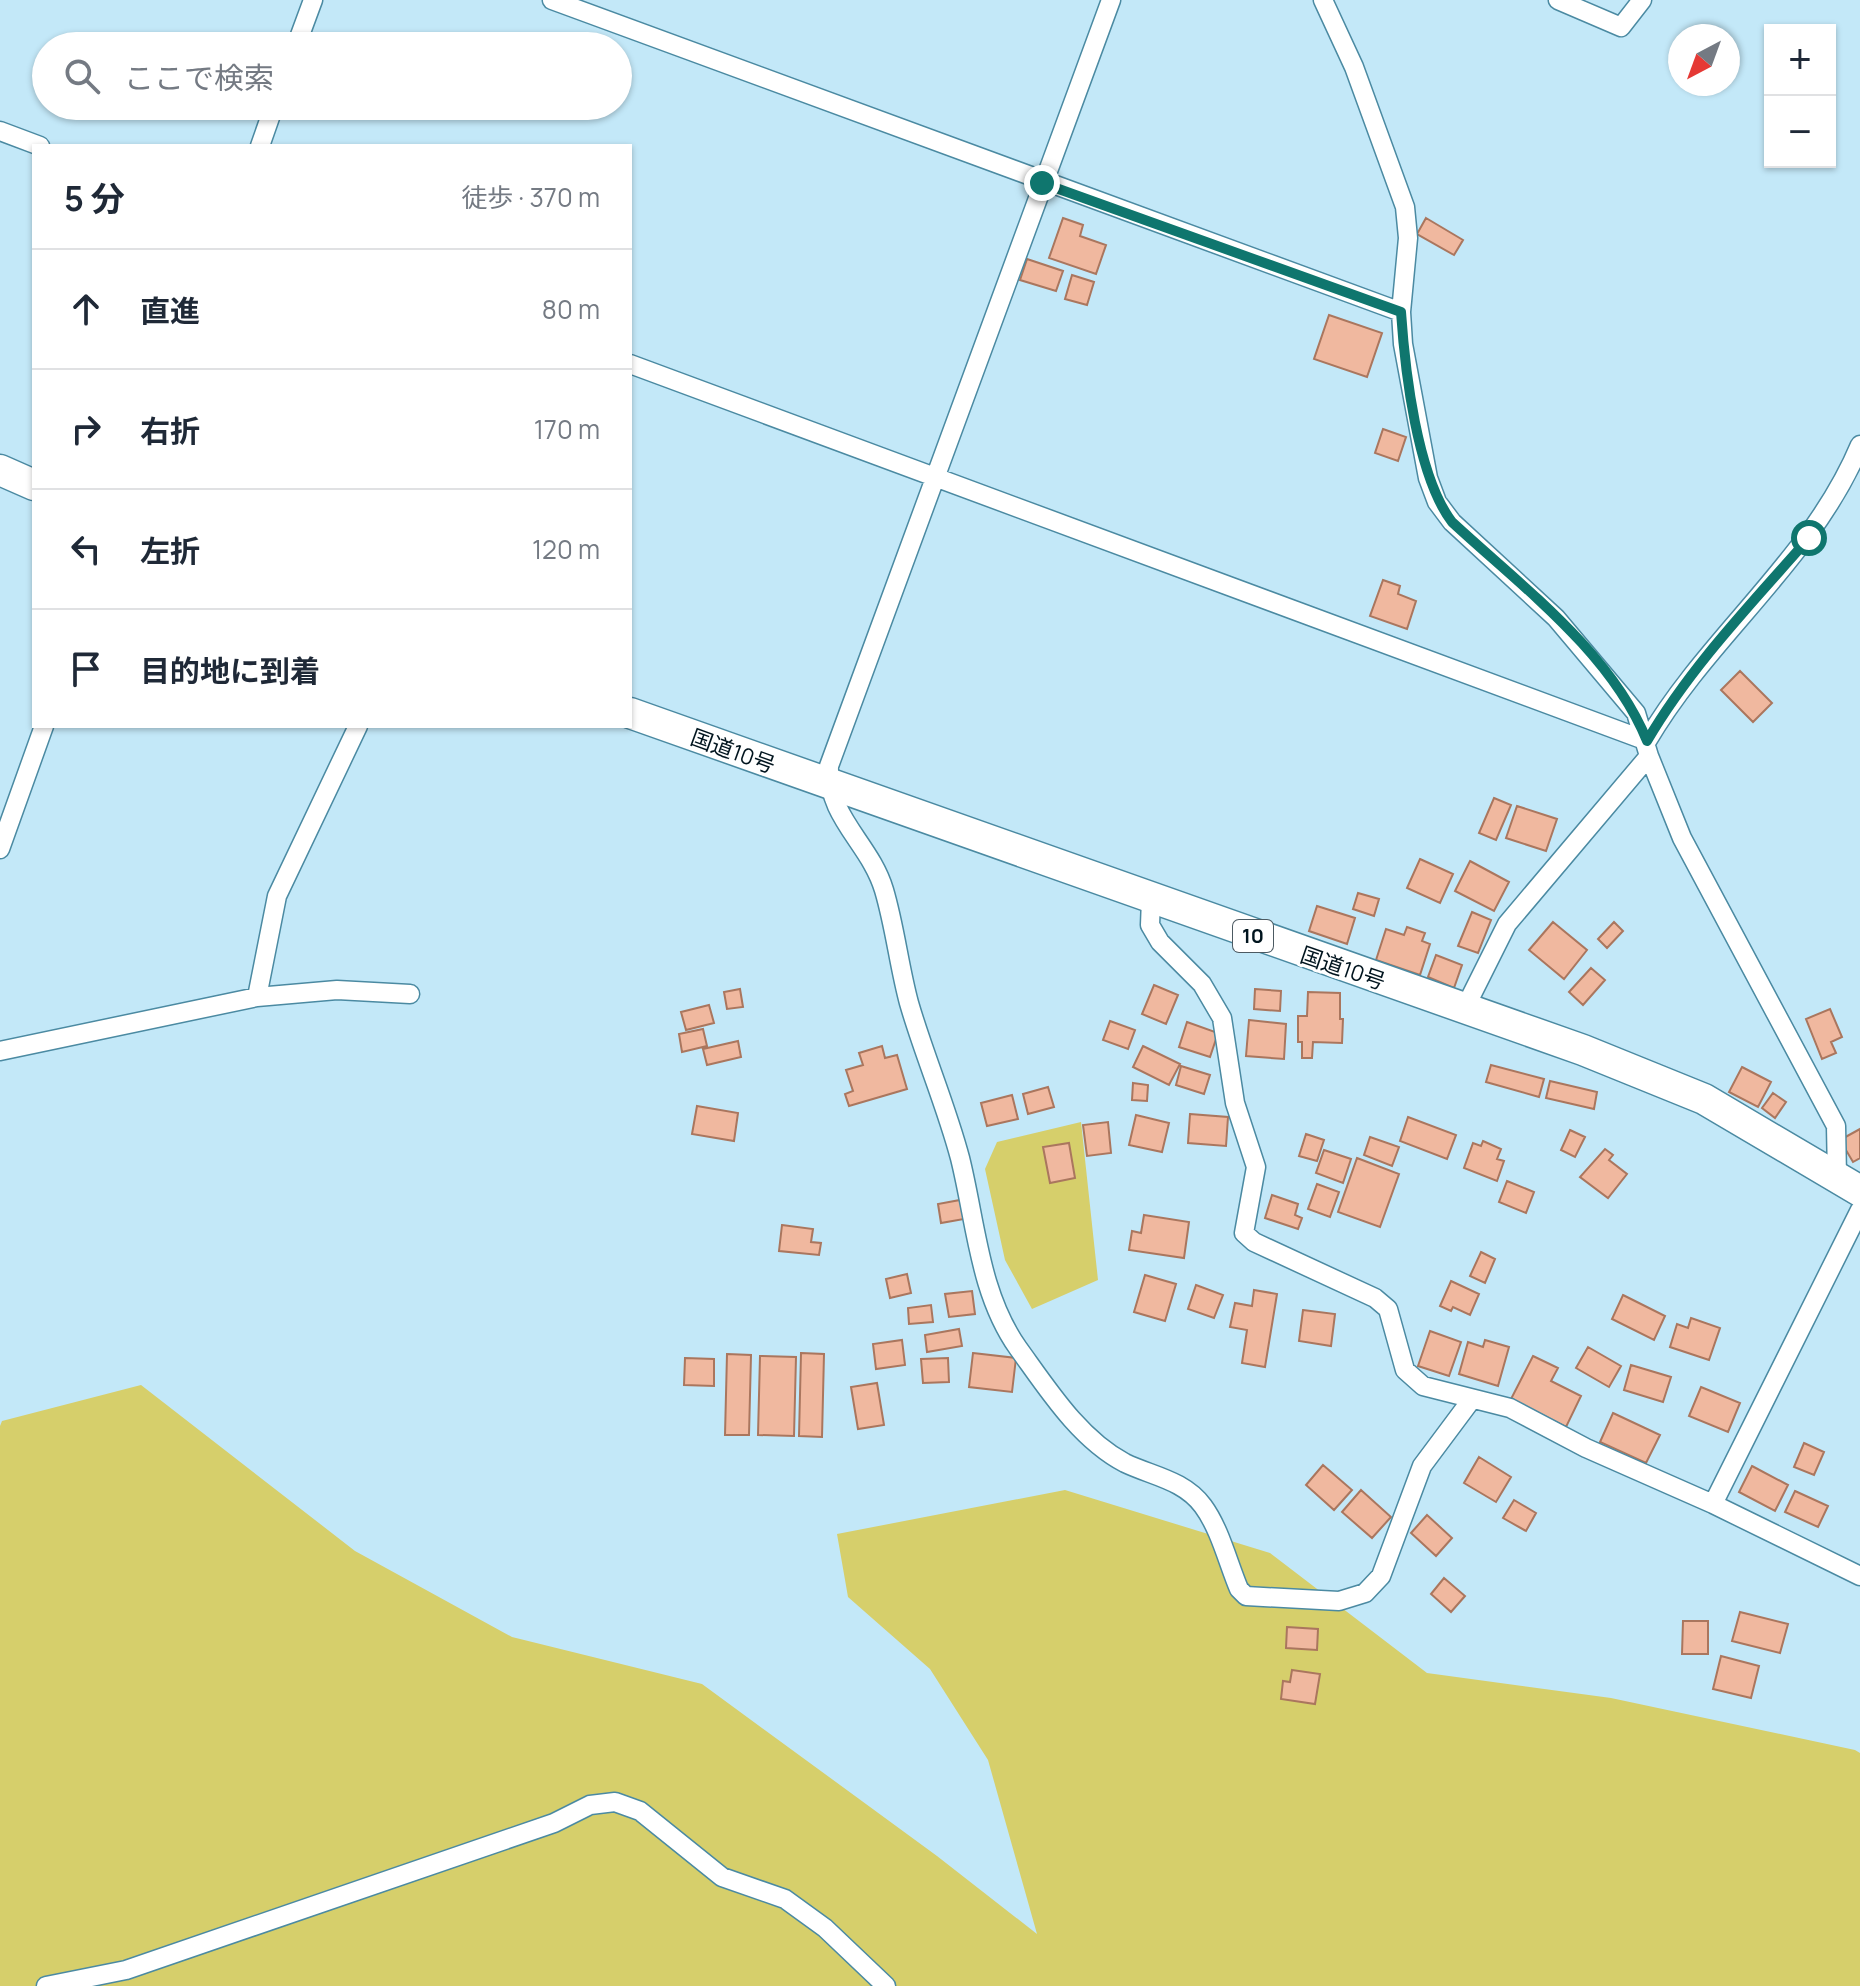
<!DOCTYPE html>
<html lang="ja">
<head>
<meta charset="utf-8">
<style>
	:root { --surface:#fff; --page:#f6f6f7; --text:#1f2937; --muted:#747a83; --line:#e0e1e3 }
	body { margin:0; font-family:Manrope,"Noto Sans JP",sans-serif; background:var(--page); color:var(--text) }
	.controls { position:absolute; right:24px; top:24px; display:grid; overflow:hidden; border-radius:0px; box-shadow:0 2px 6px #0004 }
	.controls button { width:72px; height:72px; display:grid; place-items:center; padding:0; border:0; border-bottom:2px solid var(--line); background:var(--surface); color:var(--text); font:40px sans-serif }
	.compass { position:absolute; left:1668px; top:24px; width:72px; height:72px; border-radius:50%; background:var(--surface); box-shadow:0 2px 6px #0004; rotate:221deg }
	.stop { position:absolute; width:24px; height:24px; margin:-18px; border:6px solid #0f766e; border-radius:50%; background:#fff }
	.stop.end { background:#0f766e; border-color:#fff; box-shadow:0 2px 8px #0008 }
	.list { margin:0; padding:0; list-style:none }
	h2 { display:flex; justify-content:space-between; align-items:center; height:104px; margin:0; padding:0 32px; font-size:34px }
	h2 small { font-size:26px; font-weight:400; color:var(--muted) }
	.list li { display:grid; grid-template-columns:52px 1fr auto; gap:24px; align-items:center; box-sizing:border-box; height:120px; padding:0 32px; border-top:2px solid var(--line) }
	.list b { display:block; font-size:30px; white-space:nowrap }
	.list em { font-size:26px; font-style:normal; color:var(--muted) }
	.icon { flex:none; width:44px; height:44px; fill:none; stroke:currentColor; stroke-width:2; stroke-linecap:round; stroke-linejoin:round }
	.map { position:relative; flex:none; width:1860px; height:1986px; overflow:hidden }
	.search { position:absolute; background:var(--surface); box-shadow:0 2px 6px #0004; left:32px; top:32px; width:600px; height:88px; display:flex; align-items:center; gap:20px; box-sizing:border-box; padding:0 28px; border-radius:44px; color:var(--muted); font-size:30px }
	.panel { position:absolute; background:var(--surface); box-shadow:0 2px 6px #0004; left:32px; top:144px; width:600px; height:584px; border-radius:0px }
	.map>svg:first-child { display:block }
	.green { fill:#d6cf6b }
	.building { fill:#f0b89f; stroke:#aa765e; stroke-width:2 }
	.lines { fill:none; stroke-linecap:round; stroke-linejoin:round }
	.minor-casing { stroke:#4b8aa2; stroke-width:21 }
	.trunk-casing { stroke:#4b8aa2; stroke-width:33 }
	.minor { stroke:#fff; stroke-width:18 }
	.trunk { stroke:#fff; stroke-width:30 }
	.route { stroke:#0f766e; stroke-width:10 }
	.labels { text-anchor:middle; stroke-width:6; stroke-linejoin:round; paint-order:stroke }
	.shield { fill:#fff; stroke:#4c5a62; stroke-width:2 }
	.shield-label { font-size:20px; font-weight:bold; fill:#00141e }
	.street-label { font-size:22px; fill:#00141e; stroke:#fff }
</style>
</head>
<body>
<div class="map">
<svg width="1860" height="1986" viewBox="0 0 1860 1986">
	<rect width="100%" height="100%" fill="#c3e8f8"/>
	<path class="green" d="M1081,1122l17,158 -66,29 -27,-49 -20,-91 12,-27z
		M141,1385l214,166 157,86 190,47 235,172 100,78 -49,-174 -58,-91 -82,-72 -11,-63 228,-44 205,63 157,120 184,25 244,52 5,3v233h-1860v-560l2,-5z"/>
	<path class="building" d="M1063,218l20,7 -3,11 26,9 -10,29 -47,-16z
		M1426,218l37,22 -9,15 -37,-21z
		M1027,259l36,12 -7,20 -36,-11z
		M1072,275l22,7 -7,23 -22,-6z
		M1329,315l53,18 -15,44 -53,-18z
		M1383,429l23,8 -8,24 -23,-8z
		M1383,580l17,6 -2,8 18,7 -9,28 -37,-13z
		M1740,671l32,32 -19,19 -32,-32z
		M1494,798l17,7 -15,35 -17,-7z
		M1517,806l40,13 -11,32 -40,-13z
		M1420,859l33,15 -13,29 -33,-15z
		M1470,861l39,21 -15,29 -39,-20z
		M1358,893l21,6 -5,17 -21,-7z
		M1317,906l38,12 -8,26 -38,-13z
		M1472,912l19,8 -13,33 -20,-7z
		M1553,922l34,28 -23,29 -35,-29z
		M1614,922l9,9 -16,17 -9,-9z
		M1407,927l18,6 -3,8 8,3 -10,31 -44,-15 10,-31 18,6z
		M1436,955l26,10 -8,23 -26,-11z
		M1591,968l14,12 -22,25 -14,-13z
		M1154,985l24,10 -12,29 -24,-10z
		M740,989l3,18 -16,2 -3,-17z
		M1255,989l26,2 -1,20 -26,-2z
		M1308,992l32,1v26h3l-1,24 -29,-1 -1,16h-10v-16h-4v-26h9z
		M709,1005l5,18 -28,7 -5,-18z
		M1830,1009l12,28 -11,5 5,11 -14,6 -16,-40z
		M1249,1020l37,4 -2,35 -38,-3z
		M1110,1021l25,9 -7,19 -25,-9z
		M1187,1022l31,11 -8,24 -31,-10z
		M703,1029l4,17 -25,6 -3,-18z
		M738,1041l3,16 -34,8 -4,-16z
		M882,1046l3,12 12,-3 10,34 -58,17 -4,-12 8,-3 -7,-21 17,-5 -4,-12z
		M1143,1046l37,18 -11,21 -36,-18z
		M1491,1065l53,14 -5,18 -53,-15z
		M1181,1066l29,9 -6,19 -28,-9z
		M1742,1067l29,15 -13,25 -29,-15z
		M1550,1081l47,11 -3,17 -48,-11z
		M1133,1083l15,2 -1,16 -15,-1z
		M1048,1087l6,20 -26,7 -5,-20z
		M1773,1093l13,9 -11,16 -13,-10z
		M1012,1095l6,24 -31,7 -6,-23z
		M697,1106l41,7 -4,28 -42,-7z
		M1190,1114l38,3 -2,29 -38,-3z
		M1136,1115l33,8 -7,29 -33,-7z
		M1408,1117l48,18 -9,24 -47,-18z
		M1108,1122l3,31 -24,3 -4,-31z
		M1860,1129v29l-7,4 -13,-22z
		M1570,1130l15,7 -10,20 -14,-7z
		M1306,1134l18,6 -7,21 -18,-5z
		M1370,1137l29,10 -7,19 -28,-11z
		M1483,1141l18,8 -4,10 7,2 -7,20 -33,-13 9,-25 8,3z
		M1069,1143l6,35 -25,5 -7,-36z
		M1605,1149l8,6 -4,5 18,14 -19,24 -28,-21z
		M1324,1150l27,9 -8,24 -27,-10z
		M1357,1158l42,16 -19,53 -42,-15z
		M1507,1181l27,11 -8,21 -27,-11z
		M1317,1184l22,8 -9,25 -22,-8z
		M1272,1195l26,9 -3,11 7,3 -4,11 -33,-11z
		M960,1200l4,19 -23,4 -3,-19z
		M1144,1215l45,7 -5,36 -55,-8 3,-19 9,2z
		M782,1225l31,4 -2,13 10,1 -2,12 -40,-4z
		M1481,1252l14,7 -10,24 -15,-7z
		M907,1274l4,19 -21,5 -4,-19z
		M1145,1275l31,9 -11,37 -31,-9z
		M1451,1281l28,13 -9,21 -17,-8 -2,4 -11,-5z
		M1196,1285l27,10 -9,23 -26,-9z
		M1254,1290l23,4 -12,73 -23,-4 5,-33 -17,-3 5,-24 17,3z
		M972,1291l3,23 -26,3 -4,-23z
		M1623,1295l42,21 -11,24 -42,-21z
		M931,1305l2,17 -24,2 -1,-16z
		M1303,1310l32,4 -4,32 -32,-5z
		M1691,1318l29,10 -11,32 -39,-13 7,-23 11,4z
		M959,1329l3,17 -35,6 -2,-17z
		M1430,1331l31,11 -12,34 -31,-10z
		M902,1340l3,25 -29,4 -3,-25z
		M1485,1340l24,7 -11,39 -39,-12 9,-32 15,5z
		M1588,1347l33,19 -12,21 -33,-19z
		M801,1353l23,1 -2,83 -23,-1z
		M973,1353l43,5 -4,34 -43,-5z
		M727,1354l24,1 -2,80h-24z
		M760,1356l36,1 -2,79 -36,-1z
		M1533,1356l25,12 -7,13 30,15 -15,31 -55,-28z
		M685,1358l29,1v27l-30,-1z
		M948,1358l1,24 -26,1 -2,-24z
		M1631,1365l40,12 -8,25 -39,-12z
		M877,1383l7,42 -26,4 -7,-42z
		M1701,1387l39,16 -12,29 -39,-16z
		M1613,1413l47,22 -14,28 -46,-21z
		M1804,1443l20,9 -10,23 -20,-8z
		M1479,1457l32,20 -15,25 -32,-19z
		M1323,1465l29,25 -18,20 -28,-25z
		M1752,1466l36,19 -13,26 -36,-19z
		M1361,1490l30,27 -19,21 -30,-26z
		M1795,1491l33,15 -10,21 -33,-15z
		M1514,1500l22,13 -10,18 -23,-13z
		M1427,1515l25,23 -16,18 -25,-23z
		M1444,1578l21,18 -14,16 -20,-18z
		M1740,1612l48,12 -8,29 -48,-12z
		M1683,1621h25v33h-26z
		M1287,1627l31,2 -1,21 -31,-2z
		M1721,1656l38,10 -8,32 -38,-9z
		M1292,1670l28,4 -5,30 -34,-5 2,-18 7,1z"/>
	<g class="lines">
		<g class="minor-casing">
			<path id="minor" d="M552,0l849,312
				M1111,0l-282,766c-2,52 41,77 55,124 11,37 15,76 25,113 15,52 37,102 51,155 16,64 19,135 58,190 29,40 61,91 107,115 27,13 59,17 78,43 17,23 25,57 36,83l7,7 93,5 26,-8 16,-17 41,-110 50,-67
				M1323,0l31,67 51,140 3,31 -7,74 2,32 25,134 9,24 15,20 104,96 80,95 13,43 33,82 154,288 1,50
				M1558,0l63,27 21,-27
				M296,46l17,-46
				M0,131l40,15
				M260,146l14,-40
				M630,364l1017,377
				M1647,741c62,-106 165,-181 213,-296
				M0,849l44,-123
				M1151,899l-1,26 10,17 42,42 20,34 13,85 21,64 -12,66 10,9 121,56 13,11 17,61 18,16 87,22 76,40 127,56 147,72
				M257,997l20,-101 81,-170
				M1464,1010l43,-86 142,-168
				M0,1051l257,-54 80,-7 73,4
				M1713,1504l147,-294
				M46,1986l80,-16 428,-147 36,-18 25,-3 25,9 82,66 63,22 40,29 61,58"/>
		</g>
		<g class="trunk-casing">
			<path id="trunk" d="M0,470l34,15
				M630,713l953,337 121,49 156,92"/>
		</g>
		<use href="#minor" class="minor"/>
		<use href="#trunk" class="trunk"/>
	</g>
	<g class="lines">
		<path class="route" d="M1042,183l359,129c4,59 16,164 51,210 69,64 159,130 195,219 44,-75 105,-138 162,-203"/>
	</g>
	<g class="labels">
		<rect class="shield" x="1233" y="920" width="40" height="32" rx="6"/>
		<g class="shield-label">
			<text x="1253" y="943">10</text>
		</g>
		<g class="street-label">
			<text transform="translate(733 751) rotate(20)" y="8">国道10号</text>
			<text transform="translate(1343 968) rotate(19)" y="8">国道10号</text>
		</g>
	</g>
</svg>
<div class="controls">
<button>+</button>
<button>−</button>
</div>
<svg class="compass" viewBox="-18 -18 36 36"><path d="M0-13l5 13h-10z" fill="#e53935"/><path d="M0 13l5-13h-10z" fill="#747a83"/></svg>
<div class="stop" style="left:1809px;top:538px"></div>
<div class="stop end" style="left:1042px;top:183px"></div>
<div class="search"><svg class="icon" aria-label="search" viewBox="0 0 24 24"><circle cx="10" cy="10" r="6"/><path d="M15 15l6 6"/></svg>ここで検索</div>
<section class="panel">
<h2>5 分<small>徒歩 · 370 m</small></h2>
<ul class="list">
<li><svg class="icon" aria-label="ahead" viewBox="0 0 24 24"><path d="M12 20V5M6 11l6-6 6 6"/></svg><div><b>直進</b></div><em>80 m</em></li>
<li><svg class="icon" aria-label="right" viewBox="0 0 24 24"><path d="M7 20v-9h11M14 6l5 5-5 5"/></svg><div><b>右折</b></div><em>170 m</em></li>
<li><svg class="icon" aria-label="left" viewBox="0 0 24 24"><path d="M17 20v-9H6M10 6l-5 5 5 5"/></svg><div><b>左折</b></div><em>120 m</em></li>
<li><svg class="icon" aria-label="arrive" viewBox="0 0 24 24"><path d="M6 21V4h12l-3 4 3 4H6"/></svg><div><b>目的地に到着</b></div></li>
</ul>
</section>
</div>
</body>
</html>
